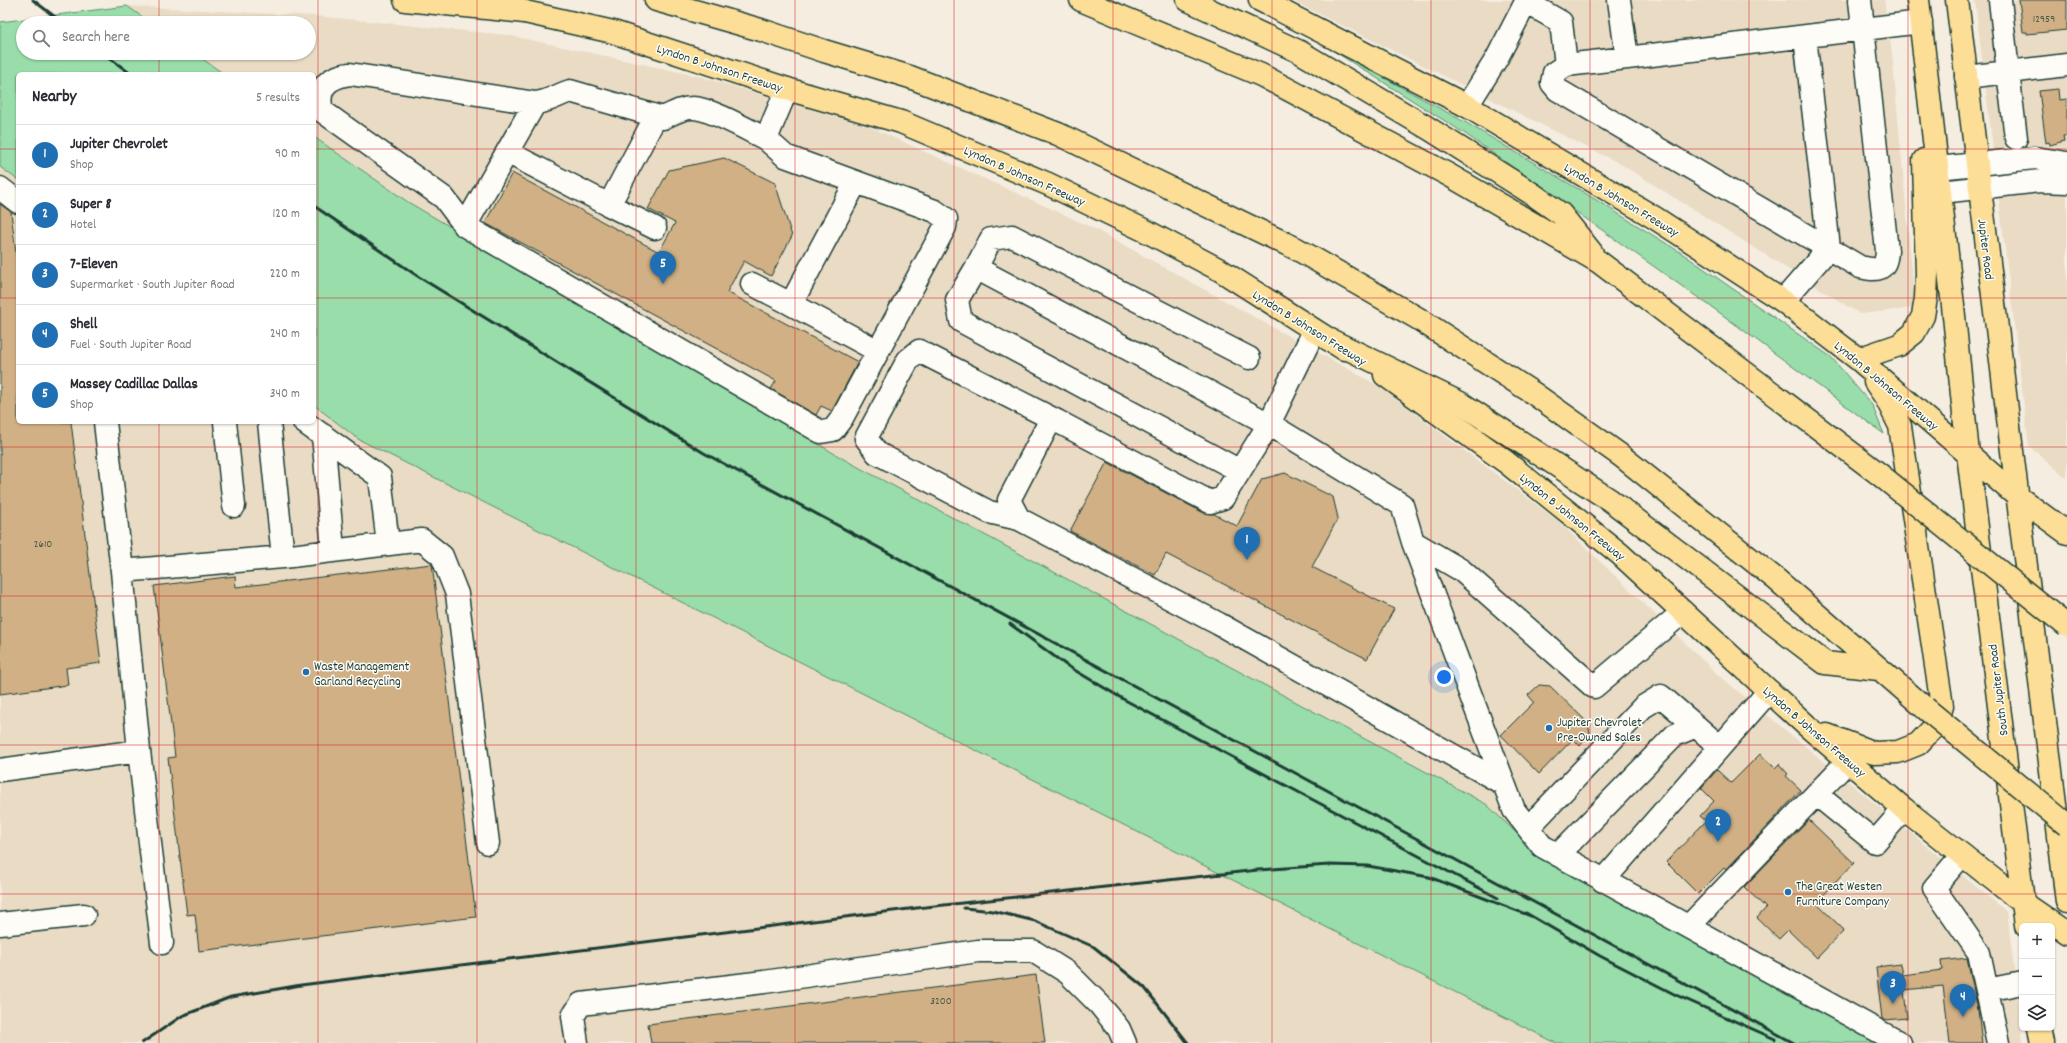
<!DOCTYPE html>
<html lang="en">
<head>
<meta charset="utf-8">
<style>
	:root { --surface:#fff; --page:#f2f2f3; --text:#2b2b33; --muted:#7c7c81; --line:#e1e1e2; --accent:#1f6fb2 }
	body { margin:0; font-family:Dekko,sans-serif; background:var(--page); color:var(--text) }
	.controls { position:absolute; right:12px; bottom:12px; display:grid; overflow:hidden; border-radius:6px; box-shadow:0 1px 3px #0004 }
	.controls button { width:36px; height:36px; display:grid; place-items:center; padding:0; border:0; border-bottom:1px solid var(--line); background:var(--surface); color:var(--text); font:20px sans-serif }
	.you { position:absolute; left:1444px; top:677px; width:14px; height:14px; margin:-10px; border:3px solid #fff; border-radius:50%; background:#1a73e8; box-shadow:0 0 0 6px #1a73e833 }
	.badge { display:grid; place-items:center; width:26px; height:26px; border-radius:50%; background:var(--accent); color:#fff; font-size:13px; font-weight:700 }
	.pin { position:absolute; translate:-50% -33px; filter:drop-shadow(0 1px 2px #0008) }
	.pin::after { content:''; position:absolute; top:21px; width:14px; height:12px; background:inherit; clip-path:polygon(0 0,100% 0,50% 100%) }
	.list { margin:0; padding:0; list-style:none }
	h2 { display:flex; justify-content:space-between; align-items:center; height:52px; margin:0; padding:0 16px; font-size:17px }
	h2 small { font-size:13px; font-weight:400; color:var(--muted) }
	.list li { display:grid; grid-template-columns:26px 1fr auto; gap:12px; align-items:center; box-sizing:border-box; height:60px; padding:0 16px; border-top:1px solid var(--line) }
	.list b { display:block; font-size:15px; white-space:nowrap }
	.list p { margin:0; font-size:13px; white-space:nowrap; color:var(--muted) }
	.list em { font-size:13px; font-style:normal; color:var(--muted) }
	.icon { flex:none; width:22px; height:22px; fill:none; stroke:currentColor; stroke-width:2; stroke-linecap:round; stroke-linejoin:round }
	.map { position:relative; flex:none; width:2067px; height:1043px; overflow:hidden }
	.search { position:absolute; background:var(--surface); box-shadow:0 1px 3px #0004; left:16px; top:16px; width:300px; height:44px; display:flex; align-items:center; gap:10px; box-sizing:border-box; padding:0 14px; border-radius:22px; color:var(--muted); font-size:15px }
	.panel { position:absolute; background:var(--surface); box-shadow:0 1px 3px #0004; left:16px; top:72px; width:300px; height:352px; border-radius:6px }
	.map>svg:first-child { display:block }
	.built { fill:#e9dbc4 }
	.green { fill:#98ddaa; stroke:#5c8d6f }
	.building { fill:#d0b084; stroke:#1f3d34 }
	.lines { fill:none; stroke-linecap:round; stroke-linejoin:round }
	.minor-casing { stroke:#1f3d34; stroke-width:25 }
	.major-casing { stroke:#1f3d34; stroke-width:25 }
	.highway-casing { stroke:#1f3d34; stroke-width:25 }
	.minor { stroke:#fdfcf7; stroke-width:22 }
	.major { stroke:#fcde96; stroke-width:22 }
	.highway { stroke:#fcde96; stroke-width:22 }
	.rail { stroke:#1f3d34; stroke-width:3 }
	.highway-bridge-casing { stroke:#1f3d34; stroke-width:25; stroke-linecap:butt }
	.highway-bridge { stroke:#fcde96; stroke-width:22 }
	.grid { fill:none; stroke:#d62828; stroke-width:1; stroke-opacity:0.55 }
	.poi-dot { fill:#1f6fb2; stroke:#fdfcf7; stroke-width:1.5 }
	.labels { text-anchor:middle; stroke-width:3; stroke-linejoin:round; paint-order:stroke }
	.number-label { font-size:11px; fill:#4b5a48 }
	.street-label { font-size:13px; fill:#1f3d34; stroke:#fdfcf7 }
	.poi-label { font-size:13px; fill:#1f3d34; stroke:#fdfcf7; text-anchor:start }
</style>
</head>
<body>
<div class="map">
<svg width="2067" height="1043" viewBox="0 0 2067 1043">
	<rect width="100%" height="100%" fill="#f4ede0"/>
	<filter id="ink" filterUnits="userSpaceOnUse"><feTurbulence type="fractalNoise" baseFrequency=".025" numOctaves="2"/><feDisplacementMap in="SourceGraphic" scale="8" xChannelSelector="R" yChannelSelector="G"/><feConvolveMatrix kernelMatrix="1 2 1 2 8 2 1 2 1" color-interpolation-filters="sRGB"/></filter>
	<g filter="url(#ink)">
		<path class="built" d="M1291,0h593l8,54 22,240 -1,14 -53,6 -239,-150z
			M1975,0h92v478l-38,-32z
			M127,6l188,10 192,19 195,42 168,50 221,100 286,158 180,135 160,154 290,238 16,131h-141l-338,-184 -58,-55 -639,-343 -439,-259 -94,-65v-63h-90l-30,-21h115v-30h-158z
			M0,88l18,5v329h296v-169l1317,790h-1631z"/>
		<path class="green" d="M127,6l24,17h-128v30h171l30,21h-206v106l-18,-13v-145z
			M1321,43l149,82 115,68 95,59 151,105 41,48 12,29 -164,-121 -256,-180z
			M314,137l94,65 439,259 639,343 58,55 338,184h-326l-1198,-604 -44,-34z"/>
		<path class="building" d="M2019,0h48v30l-40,4v-2h-4z
			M2058,89l1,11 8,-1v37h-4l1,5 -14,4 -1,-3 -3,1 -7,-52z
			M724,158l51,25 17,53 -21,40 -27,-15 -17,31 131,70 -26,49 -11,-5 -5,9 -45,-26 5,-8 -291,-158 27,-50 147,79 16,-29 -27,-14 21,-39z
			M0,204l11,8 7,57v153h53l30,241 -35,5 2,17 -68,9z
			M1107,462l97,51 10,1 23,12 25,-47 23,-6 48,24 5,21 -26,49 82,42 -27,50 -201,-105 -11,21 -85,-44z
			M432,564l44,353 -277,34 -4,-37 -8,1 -19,-157 7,-1 -21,-171 81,-10 1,11z
			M1539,685l11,1 38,37 2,10 -10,13 -7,-7 -34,35 -38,-39 33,-33 -6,-7z
			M1760,754l15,14 4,-4 9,10 -2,2 15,14 -75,80 -2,-2 -26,26 -32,-32 40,-41 -6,-5 14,-15 -13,-13 16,-18 14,13z
			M1809,820l45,43 -38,40 28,27 -27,28 -29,-28 -9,9 -22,-21 9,-10 -22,-21z
			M1967,958l11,52 4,33h-32l-7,-57 -39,4 3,28 -22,2 -3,-1 -6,-52 25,-3 2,11 39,-5 -1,-9z
			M1036,975l9,68h-394l-3,-19z"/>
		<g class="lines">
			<g class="minor-casing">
				<path id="minor" d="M1619,0l8,58 294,-36
					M1526,2l35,20 5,43 -12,8 -2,10 6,7 302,177c18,4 26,4 27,-16l-27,-251
					M1566,65l61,-7
					M1966,77l42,-5 -8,-72
					M1467,106l30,-48 30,-58
					M2016,138l-8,-66 59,-7
					M766,139l19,17 150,55 11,8 -1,8 -103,191 -9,12 -12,2 -356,-206 -21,-28 -122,-87c-6,-23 6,-34 28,-37l185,29c13,-1 23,-8 35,-12l93,27c9,-4 18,-10 29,-10 16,-1 58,23 74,31l21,-50
					M507,152l102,53 47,-89
					M1938,168l97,-10 32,5
					M856,182l-65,122 87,47
					M0,188l18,14
					M1941,192l99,-11 27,1
					M609,205l46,23
					M465,226l70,-123
					M976,268l15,-29 21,-3 237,122
					M752,284l39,20
					M1783,301l46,-53 -24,-211
					M1314,331l-45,93 133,81 11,37 101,268 28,36 358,197
					M105,422l17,149 161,-14 139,-17 20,16 15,38 31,249
					M225,422l9,84
					M269,422l14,135
					M304,422l76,55 8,67
					M323,435l10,115
					M1240,471l-279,-150 -4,-21 19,-32 293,156 -46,74 -13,4 -153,-81 -8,2 -40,77 10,19 200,105 285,160
					M1019,519l-30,-7 -112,-59 -11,-15 42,-78 11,-9 138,70
					M1413,542l48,28 133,117 89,-75
					M139,751l23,192
					M0,770l139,-19 -17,-180
					M1816,794l59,48 29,-33
					M1528,828l115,-121 18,-11 35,30
					M1558,855l117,-120 21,-9 24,21
					M1962,855l-28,33 45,65 19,90
					M1603,881l166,-190
					M0,924l84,-9
					M1689,926l159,-165
					M1987,990l35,-7
					M577,1043l-4,-27 8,-12 183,-22 214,-31h55l35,22 32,32 19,24 6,14"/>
			</g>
			<g class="major-casing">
				<path id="major" d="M405,0l120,12 88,20 174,57 114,33 147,62 100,48 72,38 124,79
					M1260,0l207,106 188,112 128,83 75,58 160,138 49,36
					M1918,0l35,306 15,148 58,472
					M1957,0l110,902
					M1858,359l41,-14 15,-12 9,-17 3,-18 1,-24 -3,-114
					M1385,375l121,87 114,92 186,171 98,84 118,93 45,31
					M1827,735l47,18 24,-1 20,-8 19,-20 5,-18 -42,-280 -14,-28 -11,-16
					M2039,1028l3,15"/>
			</g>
			<g class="highway-casing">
				<path id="highway" d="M495,0l30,12
					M656,0l105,30 63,21 86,26 148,57 239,115 122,70 114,74 87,62 157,125 148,128
					M1081,0l180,75 188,100 150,87 280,212
					M1188,0l112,52 128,76 103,65 30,21 31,39
					M1328,339l134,65 148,96 215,163 54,6"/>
			</g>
			<use href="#minor" class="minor"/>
			<use href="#major" class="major"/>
			<use href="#highway" class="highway"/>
			<path class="rail" d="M33,0l30,23
				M103,53l28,21
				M314,206l105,71 285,176 1090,590
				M1010,624l56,41 57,34 375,199
				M964,908l29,3 42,10 59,26 50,40 44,56
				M1526,913l74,43 76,39 99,44
				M142,1043l40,-27 49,-19 70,-12 616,-77 341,-38 71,-5 39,1 61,11 102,39"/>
			<g class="highway-bridge-casing">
				<path id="highway-bridge" d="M1879,474l188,152
					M1925,708l142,117"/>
			</g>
			<use href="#highway-bridge" class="highway-bridge"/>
		</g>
	</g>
	<path class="grid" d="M159,0v23M318,0v1043M477,0v1043M636,0v1043M795,0v1043M954,0v1043M1113,0v1043M1272,0v1043M1431,0v1043M1590,0v1043M1749,0v1043M1908,0v1043M159,53v21M0,149h18M314,149h1753M0,298h18M314,298h1753M159,422v621M0,447h2067M0,596h2067M0,745h2067M0,894h2067"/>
	<g class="poi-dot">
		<circle cx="306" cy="672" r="4"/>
		<circle cx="1549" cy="728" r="4"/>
		<circle cx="1788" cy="892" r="4"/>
	</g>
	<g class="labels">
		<g class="number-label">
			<text x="2044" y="22">12959</text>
			<text x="43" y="547">2610</text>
			<text x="941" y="1004">3200</text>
		</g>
		<g class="street-label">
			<text transform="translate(720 67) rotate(18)" y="5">Lyndon B Johnson Freeway</text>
			<text transform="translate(1025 175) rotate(24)" y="5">Lyndon B Johnson Freeway</text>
			<text transform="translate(1622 199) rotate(31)" y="5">Lyndon B Johnson Freeway</text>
			<text transform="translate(1987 249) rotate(83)" y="5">Jupiter Road</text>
			<text transform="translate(1310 327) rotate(32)" y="5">Lyndon B Johnson Freeway</text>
			<text transform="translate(1887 385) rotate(40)" y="5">Lyndon B Johnson Freeway</text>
			<text transform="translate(1573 516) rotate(39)" y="5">Lyndon B Johnson Freeway</text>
			<text transform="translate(1997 690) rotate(-97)" y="5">South Jupiter Road</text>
			<text transform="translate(1815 731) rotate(41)" y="5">Lyndon B Johnson Freeway</text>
		</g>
		<g class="poi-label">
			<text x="314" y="670">Waste Management<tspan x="314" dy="15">Garland Recycling</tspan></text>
			<text x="1557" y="726">Jupiter Chevrolet<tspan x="1557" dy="15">Pre-Owned Sales</tspan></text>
			<text x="1796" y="890">The Great Westen<tspan x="1796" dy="15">Furniture Company</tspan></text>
		</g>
	</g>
</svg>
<div class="controls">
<button>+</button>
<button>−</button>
<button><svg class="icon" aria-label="layers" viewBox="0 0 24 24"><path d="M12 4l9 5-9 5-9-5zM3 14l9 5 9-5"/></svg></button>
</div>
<div class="you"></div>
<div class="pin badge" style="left:1247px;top:560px">1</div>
<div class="pin badge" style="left:1718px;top:842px">2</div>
<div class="pin badge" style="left:1893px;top:1004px">3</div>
<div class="pin badge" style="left:1963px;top:1017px">4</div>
<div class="pin badge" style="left:663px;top:284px">5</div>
<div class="search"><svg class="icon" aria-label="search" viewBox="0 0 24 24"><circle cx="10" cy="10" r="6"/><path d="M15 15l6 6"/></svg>Search here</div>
<section class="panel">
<h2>Nearby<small>5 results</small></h2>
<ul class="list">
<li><span class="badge">1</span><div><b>Jupiter Chevrolet</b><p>Shop</p></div><em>90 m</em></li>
<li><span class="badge">2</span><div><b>Super 8</b><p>Hotel</p></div><em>120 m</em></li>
<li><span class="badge">3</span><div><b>7-Eleven</b><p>Supermarket · South Jupiter Road</p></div><em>220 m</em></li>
<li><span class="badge">4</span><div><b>Shell</b><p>Fuel · South Jupiter Road</p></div><em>240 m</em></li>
<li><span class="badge">5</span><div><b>Massey Cadillac Dallas</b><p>Shop</p></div><em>340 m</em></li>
</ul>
</section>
</div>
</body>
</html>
